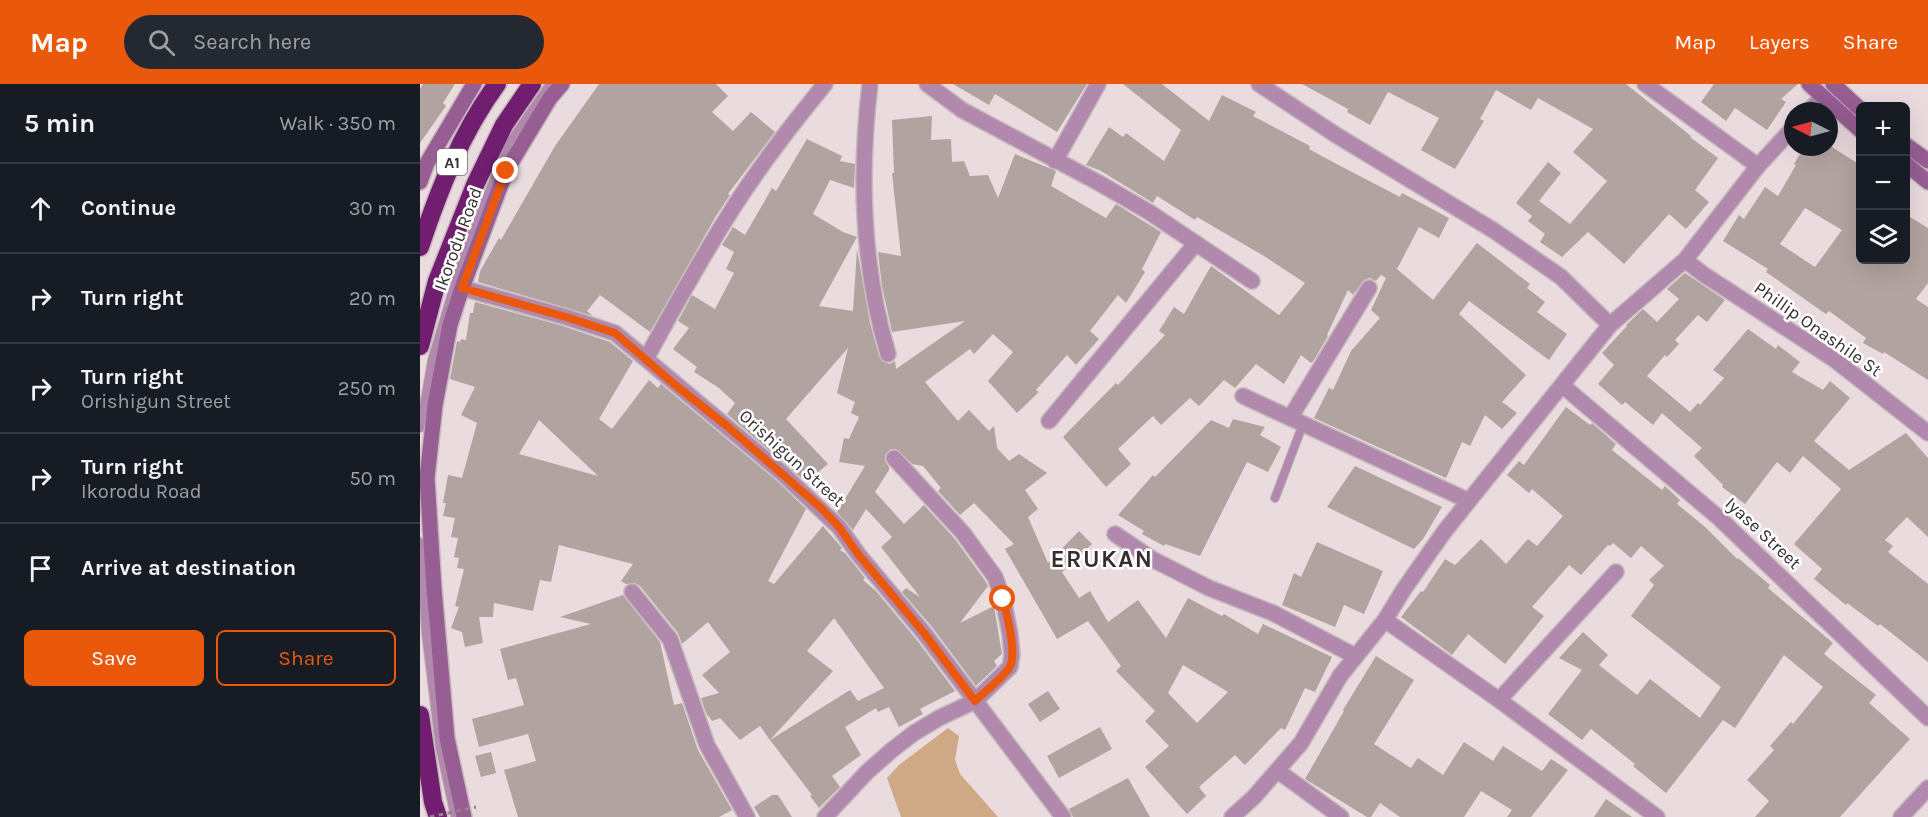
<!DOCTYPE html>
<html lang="en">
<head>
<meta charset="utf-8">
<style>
	:root { --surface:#171b24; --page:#242831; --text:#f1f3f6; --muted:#9ea1a6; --line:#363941; --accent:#ea580c }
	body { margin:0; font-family:Karla,sans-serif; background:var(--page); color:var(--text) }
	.controls { position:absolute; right:18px; top:18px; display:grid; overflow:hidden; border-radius:9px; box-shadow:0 6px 24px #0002 }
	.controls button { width:54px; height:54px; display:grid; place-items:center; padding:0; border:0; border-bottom:2px solid var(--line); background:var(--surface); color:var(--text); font:30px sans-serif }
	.compass { position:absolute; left:1364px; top:18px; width:54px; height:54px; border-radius:50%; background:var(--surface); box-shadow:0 6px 24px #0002; rotate:276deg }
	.stop { position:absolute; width:18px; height:18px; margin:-14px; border:4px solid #ea580c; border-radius:50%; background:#fff }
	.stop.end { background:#ea580c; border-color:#fff; box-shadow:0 2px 6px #0008 }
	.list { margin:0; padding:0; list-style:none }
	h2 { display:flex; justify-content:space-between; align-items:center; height:78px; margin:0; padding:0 24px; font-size:26px }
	h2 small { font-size:20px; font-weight:400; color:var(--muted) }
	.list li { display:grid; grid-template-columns:39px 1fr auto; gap:18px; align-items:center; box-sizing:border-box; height:90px; padding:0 24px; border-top:2px solid var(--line) }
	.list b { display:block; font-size:22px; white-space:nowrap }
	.list p { margin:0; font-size:20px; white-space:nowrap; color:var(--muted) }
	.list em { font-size:20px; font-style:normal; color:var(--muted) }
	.actions { display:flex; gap:12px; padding:18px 24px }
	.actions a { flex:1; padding:14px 0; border:2px solid var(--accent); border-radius:9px; text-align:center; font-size:21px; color:var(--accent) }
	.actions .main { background:var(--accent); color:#fff }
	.icon { flex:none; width:33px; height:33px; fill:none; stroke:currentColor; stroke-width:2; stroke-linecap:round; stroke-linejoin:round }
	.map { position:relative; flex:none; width:1508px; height:733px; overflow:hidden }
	header { display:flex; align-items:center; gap:36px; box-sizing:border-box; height:84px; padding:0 30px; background:var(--accent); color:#fff }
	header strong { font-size:28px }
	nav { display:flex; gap:33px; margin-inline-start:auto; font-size:21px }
	.search { width:420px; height:54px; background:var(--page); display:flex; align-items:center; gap:15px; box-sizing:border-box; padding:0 21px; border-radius:33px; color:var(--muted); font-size:22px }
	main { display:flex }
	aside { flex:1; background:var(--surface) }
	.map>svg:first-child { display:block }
	.green { fill:#cfa885 }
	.building { fill:#b1a3a0; fill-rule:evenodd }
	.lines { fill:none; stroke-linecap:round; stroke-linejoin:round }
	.lane-casing { stroke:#c6b8bc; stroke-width:10 }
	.street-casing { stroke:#c6b8bc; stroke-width:18 }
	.secondary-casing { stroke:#c6b8bc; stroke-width:18 }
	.highway-casing { stroke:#c6b8bc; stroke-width:21 }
	.lane { stroke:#b089ad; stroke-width:8 }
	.street { stroke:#b089ad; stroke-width:15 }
	.secondary { stroke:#975e94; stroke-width:15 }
	.highway { stroke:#721e70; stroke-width:18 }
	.path-bridge { stroke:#908588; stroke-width:3; stroke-dasharray:4.5 4.5; stroke-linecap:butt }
	.route { stroke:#ea580c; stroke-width:8 }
	.labels { text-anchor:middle; stroke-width:5; stroke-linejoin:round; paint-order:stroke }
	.shield { fill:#fff; stroke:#716d6d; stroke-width:1.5 }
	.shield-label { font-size:16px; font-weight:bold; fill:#342e2f }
	.street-label { font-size:18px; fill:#342e2f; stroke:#fff }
	.district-label { font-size:24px; font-weight:bold; letter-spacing:1.5px; fill:#382d30; stroke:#fff }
</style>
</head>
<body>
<header>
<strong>Map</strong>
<div class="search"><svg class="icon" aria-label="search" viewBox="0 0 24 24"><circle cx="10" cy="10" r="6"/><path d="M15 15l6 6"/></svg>Search here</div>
<nav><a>Map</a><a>Layers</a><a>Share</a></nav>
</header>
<main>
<aside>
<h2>5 min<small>Walk · 350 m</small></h2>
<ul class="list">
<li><svg class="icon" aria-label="ahead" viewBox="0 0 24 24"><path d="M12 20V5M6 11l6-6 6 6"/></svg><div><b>Continue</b></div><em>30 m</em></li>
<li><svg class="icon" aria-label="right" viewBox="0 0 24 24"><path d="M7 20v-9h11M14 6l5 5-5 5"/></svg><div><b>Turn right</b></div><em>20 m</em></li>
<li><svg class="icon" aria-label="right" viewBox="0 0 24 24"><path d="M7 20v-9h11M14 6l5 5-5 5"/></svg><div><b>Turn right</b><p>Orishigun Street</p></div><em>250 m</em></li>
<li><svg class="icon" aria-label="right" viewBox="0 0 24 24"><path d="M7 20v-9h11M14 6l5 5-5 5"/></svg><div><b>Turn right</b><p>Ikorodu Road</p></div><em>50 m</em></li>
<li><svg class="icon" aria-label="arrive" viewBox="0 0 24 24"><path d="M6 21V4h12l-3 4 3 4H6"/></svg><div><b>Arrive at destination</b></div></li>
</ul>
<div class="actions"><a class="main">Save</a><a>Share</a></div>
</aside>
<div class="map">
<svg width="1508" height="733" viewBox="0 0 1508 733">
	<rect width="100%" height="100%" fill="#eadbdf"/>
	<path class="green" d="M528,644l11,8 -4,24 5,14 38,43h-97l-14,-39 12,-13z"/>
	<path class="building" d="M3,0h32l-12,19 3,3 -26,37v-54z
		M179,0h117l12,12 -16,16 21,19 18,-19 24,20 -47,62 2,1 -14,21 -66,116 -50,-37 -13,16 6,5 -115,-34 2,-11 19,-33 2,2 54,-94z
		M533,0h134l-30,48 -62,-38 -6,11z
		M703,0h39l47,37 13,-26 34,17 -3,4 57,30 -1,3 22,12 69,36 2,-4 47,25 -10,20 -20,-11 -22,42 36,31 44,-57 53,41 -3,4 18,14 -8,10 30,22 -18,26 -80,-59 -10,13 67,61 -24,27 15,11 -15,16 -17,-14 -15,31 -8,-4 -16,36 -132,-60 15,-30 4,2 18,-39 29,-33 -9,-8 15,-32 -5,-3 -5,6 -6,-3 -6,2 -11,15 -5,-5 -21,45 1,1 -14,24 -3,3 -10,-8 -17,29 -28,-20 -21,24 -11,-8 -25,26 -9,-8 -29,27 -8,-9 -35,33 13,15 -25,23 -43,-50 53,-54 2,2 47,-50 -6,-4 15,-24 10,7 27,-48 68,49 26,-32 -41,-27 -67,-39 -2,3 -38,-24 -4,7 -52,-32 -15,-6 23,-38 14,10 3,-4 38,28 17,-31z
		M882,0h324l65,52 -1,1 28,21 -23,32 14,12 -23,27 -17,-15 -45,50 -36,-32 -26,25 -22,-15 5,-8 -17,-13 4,-5 -16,-13 32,-41 13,11 -22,28 31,23 37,-43 -34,-29 20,-23 -55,-31 -7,12 -35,-20 -16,29 4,2 -29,48 -34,-19 18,-32 -51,-26 -18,33 -23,-13 1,-3z
		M1294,0h84l-17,15 5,3 -19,28 -32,-22 -9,13 -25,-19z
		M512,32l-1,24 20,-1 1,23 12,-1 6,15 18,-1 10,23 17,-44 41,17 -5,15 55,32 10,-14 45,28 -19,37 3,3 -19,31 -8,-8 -28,36 9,8 -23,26 -9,-10 -31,35 3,2 -22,21 -29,-32 25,-29 -20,-18 -19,20 -4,-5 -45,33 33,39 11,-11 20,21 5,-5 3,22 12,13 10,-7 28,19 -22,17 13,19 -10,8 20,46 31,-32 13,13 -30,28 17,26 11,-7 18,31 30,-22 28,38 22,-40 34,18 2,-2 34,20 5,-10 69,33 -17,35 -10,-4 -20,42 -4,-2 -36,37 -10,-10 -36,32 7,9 -19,18 -42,-47 24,-21 -24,-25 10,-10 -39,-40 5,-5 -33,-45 -31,18 -52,-90 9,-5 -40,-41 -14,12 -22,-24 3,-3 -18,-22 -11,-2 -16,-15h-5l-6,6v6l4,6v3l-14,22 29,32 20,-19 31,34 31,43 2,4 -28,37 34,-17 8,48 -8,7 3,5 -21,20 -44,-59 -30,-35 4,-4 14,9 -39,-50 11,-10 -26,-28 -13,21 -16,-18 28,-46 -26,-4 5,-24 5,1 10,-22 -8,-4 4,-11 -18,-9 11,-45 -62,71 42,45 -22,18 -79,-68 8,-11 -16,-15 -25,-16 3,-5 -24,-18 16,-21 -11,-7 14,-26 23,14 19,-36 -8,-4 8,-17 -12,-7 11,-18 12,8 27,-47 4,3 31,-52 35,17 -2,5 15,3 -1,24 -24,-8 -17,34 30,18 14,5 -38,69 34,5 4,-62 13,74 9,33 3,5 8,3 5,-3 1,8 69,-48 -73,11 -10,-46 -4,-34 23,4 -9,-83h2l-2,-53zM763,581l45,27 -31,31 -29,-30z
		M1384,63h28l28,18v95h45v-46l23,14v55l-12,16 12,8v73l-44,-28 -1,2 -20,-11 3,-5 -37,-27 -3,3 -60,-42 2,-3 -45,-28 16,-26 5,4 21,-32 13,9 18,-31 -2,-1zM1385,124l37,22 -27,37 -35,-23z
		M1265,189l40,27 -18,22 -9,-7 -23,25 4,4 -12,13 -2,-2 -18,21 43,36 8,-9 2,2 24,-27 -11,-8 35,-41 28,20 2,-4 22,17 -8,10 31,18 7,-9 20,17 -36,43 35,29 57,-37 22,25v79l-21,-20 -22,23 8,6 -5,6 40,32v78l-48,-38 -2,2 -31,-23 -1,2 -32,-26 8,-10 -28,-25 47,-55 -38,-33 -13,17 -13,-11 -32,42 -23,-17 1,-2 -29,-29 8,-8 -40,-35 -9,12 -28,-23 -3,3 -24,-21 16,-19 -12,-12 25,-27 -1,-1 17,-16 14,13 22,-23 -12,-10z
		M55,218l88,24 47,16 23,19 -34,58 13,10 37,-49 9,8 3,-4 116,97 29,28 -38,72 6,3 49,-58 19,22 -2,2 5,3 20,25 -2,2 13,11 40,48 39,52 -35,18 3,5 -24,13 -10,-20 -11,5 -2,-4 -31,19 16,28 -29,21 8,11 -21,21 -9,-12 2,-1 -42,-55 80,-50 8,11 26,-13 -50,-70 -27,33 26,20 -63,69 -10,-14 -20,14 -20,-22 -8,3 -6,-8 -5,-15 18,-5 -17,-18 28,-23 -22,-30 -26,22 -4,-11 -38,-47 -5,-3 -9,1 -5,-3 12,-17 -74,-19 -8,37 -11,-2 -7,31 -39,-8 -1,14h-14l4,26 -18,4 -3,-15 -11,-4 8,-21 -4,-1 9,-37 -7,-1 2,-10 -5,-1 4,-19 -7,-1 4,-19 -12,-2 3,-13h-3l5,-28 14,3 15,-55 -16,-8 14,-28 -25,-8 7,-38 3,1 1,-3 5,1 4,-27h3zM119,336l59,56 -79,-22z
		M1146,323l24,18 2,-2 24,21 -4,6 50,40 3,-4 15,14 -3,4 27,22 33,33 1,-1 32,27 -2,3 65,55 -9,11 52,41 -7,8 41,36 -70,78h-85l14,-16 -22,-21 27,-30 -4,-4 21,-24 2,2 30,-37 -39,-32 -49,73 -12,-8 -57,73 -33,-27 2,-2 -44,-35 -9,11 -34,-26 34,-44 -23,-12 24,-26 25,23 -9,10 38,30 13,-16 50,39 21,-31 -90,-71 23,-31 -5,-5 15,-14 -23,-20 -10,12 -18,-15 -3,3 -2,-1 -27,30 -12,-10 -37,42 12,9 -39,48 -37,-30 -16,21 -51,-38 20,-26 2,1 22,-33 10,6 26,-26 25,25 22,-25 9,7 26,-30 -31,-27 -3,4 -22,-18 12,-14 5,4z
		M813,335l32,8 -5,8 21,12 -13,25 -21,-10 -47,94 -35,-12 -1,2 -22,-12 2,-3 -26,-16 35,-40 2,2 56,-57 18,8z
		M935,382l87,41 -19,32 -9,10 -87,-42z
		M897,458l66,29 -19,43 -20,-9 -9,22 -53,-22 12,-32 7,4z
		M203,511l37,47 14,63 8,-2 16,47 34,60 -13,7h-201l-14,-47 32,-9 -8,-27 -49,13 -7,-28 52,-14 -8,-27 -8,2 -8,-31 91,-25 -31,-7z
		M956,572l38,24 -40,64 37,24 7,-10 25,17 21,-33 29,19 10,-15 39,25 9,-12 17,11 -37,47h-24l5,-7 -31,-19 -17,26h-64l-20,-14 -9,14h-4l-62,-38 39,-68 -1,-1z
		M628,607l12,18 -20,13 -12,-18z
		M680,643l12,22 -53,29 -12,-22z
		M71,668l5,21 -15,4 -6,-21z
		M708,694l22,39h-77l-4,-8z
		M352,711h6l14,22h-32l-6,-10z
		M1186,715l26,18h-38z"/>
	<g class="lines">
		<g class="lane-casing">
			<path id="lane" d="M0,344l12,-68 32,-107 45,-110 41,-59
				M855,414l28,-74
				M0,458l6,92 14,114 15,69"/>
		</g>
		<g class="street-casing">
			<path id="street" d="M450,0c-11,91 -8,182 18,270
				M507,0l35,26 137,73 50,29 103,69
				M839,0l77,51 157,95 68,47 49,48
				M1225,0l113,82
				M1389,27l14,-15
				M635,77l43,-77
				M1265,176l18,14 132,86 93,73
				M42,204l104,29 49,16 168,141 56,53 19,27 66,79 139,184
				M226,275c28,-52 57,-104 89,-154 27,-42 58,-82 90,-121
				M1143,302l156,132 209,200
				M823,312l226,105
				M870,334l79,-130
				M629,337l147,-178
				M695,450l37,25 57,29 64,25 82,43
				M212,508l38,47 37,106 40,72
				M965,536l114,80 158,117
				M1079,616l117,-128
				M858,687l63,46
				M405,733l42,-45 25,-22 22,-17 25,-15 36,-17 35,-34 2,-12 -2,-21 -7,-35 -8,-22 -32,-44 -69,-75
				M812,733l22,-20 47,-54 39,-67 45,-56 19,-31 40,-57 166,-207 75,-65 73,-94 35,-38
				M1481,733l27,-29"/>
		</g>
		<g class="secondary-casing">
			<path id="secondary" d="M1389,0l51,46
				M1413,0l27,25
				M1486,61l22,16
				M1486,80l22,18
				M0,98l7,-19 47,-79
				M44,733l-17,-79 -13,-149 -7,-111 8,-73 15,-80 12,-37 44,-117 44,-73 12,-14"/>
		</g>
		<g class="highway-casing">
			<path id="highway" d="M0,163c19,-57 41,-114 77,-163
				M0,262l17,-65 38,-96 29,-60 28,-41
				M0,631l13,87 5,15"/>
		</g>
		<use href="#lane" class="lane"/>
		<use href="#street" class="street"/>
		<use href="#secondary" class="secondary"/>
		<use href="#highway" class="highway"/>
		<path class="path-bridge" d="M10,733l46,-10"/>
	</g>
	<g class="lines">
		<path class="route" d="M86,87l-44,117 104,29 49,16 59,51 53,42 93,81 19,20 19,27 66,79 51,68c10,-10 27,-22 34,-33 9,-13 -2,-53 -6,-69"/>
	</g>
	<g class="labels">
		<rect class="shield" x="17" y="65" width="30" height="26" rx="4.5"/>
		<g class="shield-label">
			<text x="32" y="84">A1</text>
		</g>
		<g class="street-label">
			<text transform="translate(38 155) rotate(-70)" y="6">Ikorodu Road</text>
			<text transform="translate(1398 245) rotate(35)" y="6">Phillip Onashile St</text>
			<text transform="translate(372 374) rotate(42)" y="6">Orishigun Street</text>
			<text transform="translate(1343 449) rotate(43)" y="6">Iyase Street</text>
		</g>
		<g class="district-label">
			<text x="682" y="483">ERUKAN</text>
		</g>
	</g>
</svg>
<div class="controls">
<button>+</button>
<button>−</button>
<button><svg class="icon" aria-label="layers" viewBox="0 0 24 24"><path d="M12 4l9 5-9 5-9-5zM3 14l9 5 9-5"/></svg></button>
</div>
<svg class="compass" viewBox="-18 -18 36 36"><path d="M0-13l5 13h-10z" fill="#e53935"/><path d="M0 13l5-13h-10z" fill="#9ea1a6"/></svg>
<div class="stop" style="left:583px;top:515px"></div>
<div class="stop end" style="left:86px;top:87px"></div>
</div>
</main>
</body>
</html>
